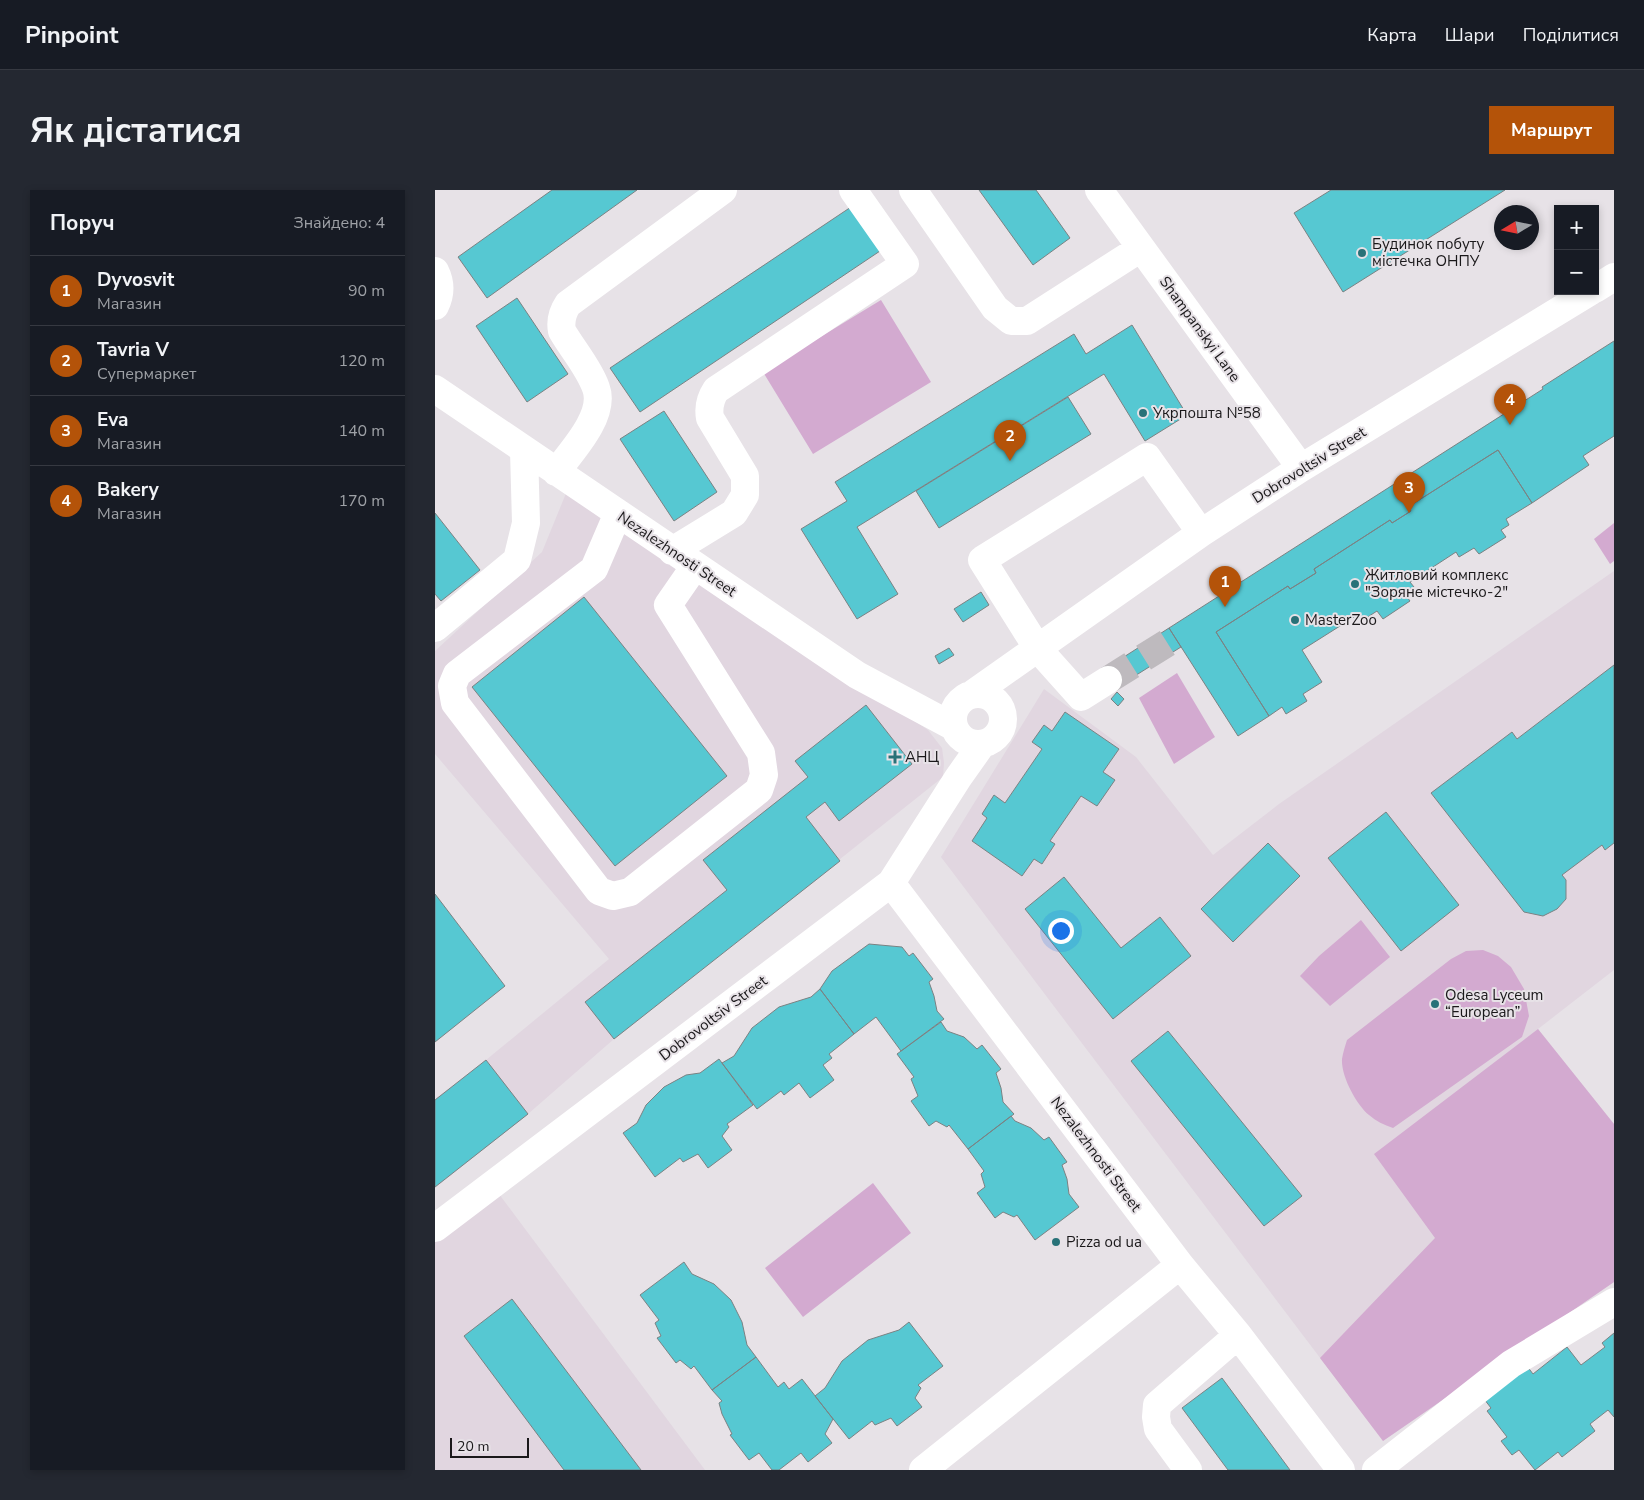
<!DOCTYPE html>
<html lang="uk">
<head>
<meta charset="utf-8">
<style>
	:root { --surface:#171b24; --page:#242831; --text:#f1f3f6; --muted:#9ea1a6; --line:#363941; --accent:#b45309 }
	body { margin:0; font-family:"Nunito Sans",sans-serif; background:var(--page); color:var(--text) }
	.controls { position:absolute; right:15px; top:15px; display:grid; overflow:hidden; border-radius:0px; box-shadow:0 2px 8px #0003 }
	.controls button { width:45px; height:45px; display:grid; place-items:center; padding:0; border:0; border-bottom:1px solid var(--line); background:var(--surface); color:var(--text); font:25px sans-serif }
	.compass { position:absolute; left:1059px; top:15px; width:45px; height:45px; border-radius:50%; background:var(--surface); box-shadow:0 2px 8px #0003; rotate:260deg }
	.scale { position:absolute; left:15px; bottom:12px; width:79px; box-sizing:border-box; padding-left:5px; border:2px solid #1a181a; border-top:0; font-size:14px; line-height:18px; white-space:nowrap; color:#1a181a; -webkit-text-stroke:4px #e7e2e7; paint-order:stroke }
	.you { position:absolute; left:625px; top:740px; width:18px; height:18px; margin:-12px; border:4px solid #fff; border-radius:50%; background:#1a73e8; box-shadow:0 0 0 8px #1a73e833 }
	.badge { display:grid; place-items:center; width:32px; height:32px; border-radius:50%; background:var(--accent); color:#fff; font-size:16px; font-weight:700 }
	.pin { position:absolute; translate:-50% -41px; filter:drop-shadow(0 1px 2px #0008) }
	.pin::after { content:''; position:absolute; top:26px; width:18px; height:15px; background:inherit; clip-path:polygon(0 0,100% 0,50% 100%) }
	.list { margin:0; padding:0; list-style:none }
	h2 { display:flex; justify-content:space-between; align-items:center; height:65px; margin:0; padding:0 20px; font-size:21px }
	h2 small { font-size:16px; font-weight:400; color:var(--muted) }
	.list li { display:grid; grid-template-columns:32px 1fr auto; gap:15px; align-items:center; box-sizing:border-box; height:70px; padding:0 20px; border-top:1px solid var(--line) }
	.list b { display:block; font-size:19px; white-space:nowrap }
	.list p { margin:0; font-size:16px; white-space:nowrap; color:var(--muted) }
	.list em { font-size:16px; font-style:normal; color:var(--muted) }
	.map { position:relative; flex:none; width:1179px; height:1280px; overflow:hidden; border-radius:0px }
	header { display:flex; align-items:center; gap:30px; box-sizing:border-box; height:70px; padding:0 25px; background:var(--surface); border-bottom:1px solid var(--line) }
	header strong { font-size:24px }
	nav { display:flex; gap:28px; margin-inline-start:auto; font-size:18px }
	.intro { display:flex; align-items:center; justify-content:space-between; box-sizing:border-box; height:120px; padding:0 30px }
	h1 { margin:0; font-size:35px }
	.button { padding:12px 22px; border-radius:0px; background:var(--accent); color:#fff; font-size:18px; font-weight:700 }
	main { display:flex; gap:30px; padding:0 30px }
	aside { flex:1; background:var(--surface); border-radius:0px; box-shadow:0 2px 8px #0003 }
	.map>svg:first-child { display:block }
	.built { fill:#e1d6e0 }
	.green { fill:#d3aad0 }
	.building { fill:#56c8d2; stroke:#7b8283 }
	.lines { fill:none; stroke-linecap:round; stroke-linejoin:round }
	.minor-tunnel { stroke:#bebabe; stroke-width:28; stroke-dasharray:28 14; stroke-linecap:butt }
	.minor { stroke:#fff; stroke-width:28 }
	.poi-dot { fill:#287278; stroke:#e7e2e7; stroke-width:2 }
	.labels { text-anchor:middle; stroke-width:4; stroke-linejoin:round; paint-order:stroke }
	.poi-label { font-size:15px; fill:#1a181a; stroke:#e7e2e7; text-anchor:start }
	.street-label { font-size:15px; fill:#1a181a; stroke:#e7e2e7 }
</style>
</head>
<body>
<header>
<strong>Pinpoint</strong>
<nav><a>Карта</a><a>Шари</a><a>Поділитися</a></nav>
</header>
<div class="intro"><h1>Як дістатися</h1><a class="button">Маршрут</a></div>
<main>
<aside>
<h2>Поруч<small>Знайдено: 4</small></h2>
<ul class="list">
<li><span class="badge">1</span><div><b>Dyvosvit</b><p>Магазин</p></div><em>90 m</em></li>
<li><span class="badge">2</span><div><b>Tavria V</b><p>Супермаркет</p></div><em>120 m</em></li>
<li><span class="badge">3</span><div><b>Eva</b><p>Магазин</p></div><em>140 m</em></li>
<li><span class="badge">4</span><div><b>Bakery</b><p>Магазин</p></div><em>170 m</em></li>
</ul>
</aside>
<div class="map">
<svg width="1179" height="1280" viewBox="0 0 1179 1280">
	<rect width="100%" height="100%" fill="#e7e2e7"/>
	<path class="built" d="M134,296l359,244 14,18 2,15 -1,14 -329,262 -86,75 -93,74v-89l51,-39 123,-101 -174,-205v-103l107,-99z
		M1179,381v399l-76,59 76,95v158l-231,159 -442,-584 103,-168 92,68 77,98 66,-51z
		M58,996l212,284h-270v-239z"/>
	<path class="green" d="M446,110l50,82 -118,72 -50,-82z
		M1179,333v38l-4,3 -16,-25z
		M742,483l38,64 -41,27 -35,-66z
		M926,730l29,37 -60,49 -30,-30 19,-20z
		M1048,760l15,6 13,11 13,22 5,27 -7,21 -129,91c-9,-3 -17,-7 -24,-13 -13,-11 -28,-39 -27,-56 1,-6 3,-13 5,-19l104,-81 15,-8z
		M1103,839l76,95v158l-231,159 -63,-83 115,-120 -61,-84z
		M438,993l38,50 -108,84 -38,-49z"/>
	<path class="building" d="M117,0h85l-150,108 -29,-41z
		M544,0h57l34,48 -37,27z
		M896,0h174l-162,102 -49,-79z
		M419,15l29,44 -243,163 -30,-44z
		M82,108l51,76 -41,28 -51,-76z
		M697,135l55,90 -42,26 -41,-67 -247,153 41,67 -41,25 -56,-90 46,-28 -12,-19 239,-148 12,20z
		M1179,151v95l-31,20 6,9 -57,38 -34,-53 -90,57 3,4 -19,12 -2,-3 -76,49 2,4 -26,16 -2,-3 -72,46 53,84 -31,20 -69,-108 374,-239 -1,-2z
		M633,207l23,37 -152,94 -23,-37z
		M229,221l53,81 -43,29 -54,-82z
		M1063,260l34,53 -26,16 3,6 -8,5 5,7 -27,17 -5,-6 -15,9 -3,-5 -46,30 4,5 -10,6 6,8 -27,18 -6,-8 -14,9 -4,-6 -57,36 20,32 -19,12 4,7 -21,13 -4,-7 -13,9 -53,-84 72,-46 2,3 26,-16 -2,-4 76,-49 2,3 19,-12 -3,-4z
		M0,323l45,57 -39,31 -6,-7z
		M546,402l8,13 -26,17 -9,-13z
		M149,407l143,179 -112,90 -143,-179z
		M734,438l12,19 -67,42 -12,-18z
		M514,458l5,7 -15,9 -4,-8z
		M1179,475v178l-9,7 -3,-5 -40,30 4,5v19l-9,10 -14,7 -19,-4 -93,-119 81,-61 5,7z
		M682,502l7,7 -6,7 -7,-7z
		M431,515l46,59 -73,57 -14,-19 -19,15 34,44 -226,178 -29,-37 142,-112 -24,-30 105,-83 -13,-16z
		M630,522l54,37 -16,23 12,8 -18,26 -16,-10 -31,45 5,3 -13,20 -8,-5 -12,17 -50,-35 15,-23 -5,-4 12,-19 11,8 37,-54 -10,-7 12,-17 8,6z
		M951,622l73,93 -58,46 -73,-93z
		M833,653l32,33 -67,66 -32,-33z
		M629,687l57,71 39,-31 31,39 -78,63 -88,-110z
		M0,704l70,92 -70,56z
		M434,754l33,3 7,9 4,-3 20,26 -4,3 5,14 3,15 7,8 -43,32 -25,-34 -22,17 -34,-45 12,-18z
		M385,799l34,45 -25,20 3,4 -9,7 11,15 -24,18 -11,-15 -15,12 -3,-4 -24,18 -35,-46 12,-7 18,-28 27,-21 32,-10z
		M506,832l6,9 17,6 13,12 5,-4 19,24 -5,4 5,15 2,14 11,12 -46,35 -19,-24 -2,2 -11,-6 -7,5 -18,-25 7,-5 -7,-17 3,-2 -17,-23z
		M733,841l134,165 -38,30 -133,-165z
		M284,869l34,46 -26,19 2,3 -7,9 10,14 -24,18 -10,-14 -15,8 -3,-4 -25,19 -32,-44 14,-10 9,-18 18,-18 22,-12 14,-2z
		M51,870l42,54 -93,73v-87z
		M576,926l4,5 16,7 13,12 5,-3 18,25 -5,3 5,14 2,15 10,13 -44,33 -18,-25 -3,2 -11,-5 -8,6 -18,-25 8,-6 -4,-13 3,-3 -16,-22z
		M249,1072l8,12 22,10 17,16 11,22 5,23 9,12 -44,33 -18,-24 -3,3 -11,-9 -4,3 -19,-25 4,-2 -6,-13 4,-3 -19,-25z
		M77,1109l129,171h-77l-100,-134z
		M474,1132l34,44 -25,19 3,3 -6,10 7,9 -25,19 -6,-8 -16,7 -3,-4 -23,18 -34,-43 10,-8 17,-27 26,-21 31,-10z
		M1179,1143v84l-6,-7 -18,14 5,7 -33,26 -4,-5 -23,18 -16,-20 -7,5 -11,-14 6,-4 -20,-26 4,-3 -10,-13 43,-33 9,12 34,-27 14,18 24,-18 -3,-4z
		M321,1167l22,30 6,-5 5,7 13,-10 31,40 -8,15 7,9 -24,19 -7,-9 -22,17h-7l-13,-17 -10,7 -19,-25 2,-1 -10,-20 -3,-11 3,-2 -10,-11z
		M787,1188l68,92h-62l-46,-62z"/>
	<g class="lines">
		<path class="minor-tunnel" d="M673,490l67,-42"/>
		<path class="minor" d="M478,0l82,118 16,13h16l114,-73
			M664,0l202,278
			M0,81c6,12 6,23 0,35
			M1160,99l19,-12
			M0,199l422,286 97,52
			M121,282c16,-21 50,-57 40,-84 -7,-20 -23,-38 -34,-57 -2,-10 0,-18 6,-27l155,-114
			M183,323l-24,56 -137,105 -5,12 3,17 144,188 14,5 17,-4 129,-102 5,-15 -3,-22 -93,-148 27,-39
			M237,361l62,-38 11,-18v-19l-35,-58c-2,-11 0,-19 6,-28l189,-126 -52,-74
			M0,438l82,-68 9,-37 -2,-73
			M673,490l-27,17 -43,-48 -56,-89 165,-103 54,76
			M539,503l227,-160 100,-65 290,-177
			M518 529a25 25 0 1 1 50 0a25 25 0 1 1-50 0Z
			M456,693l289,382 58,70 103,135
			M0,1038l456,-345 67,-105 24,-34
			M488,1280l257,-205
			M753,1280l-30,-41 -2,-12 1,-12 81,-70
			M941,1280l135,-106 103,-62"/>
	</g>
	<g class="poi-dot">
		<circle cx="927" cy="63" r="5"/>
		<circle cx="708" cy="223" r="5"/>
		<circle cx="920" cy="394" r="5"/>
		<circle cx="860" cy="430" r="5"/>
		<path d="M457.5 559.5h5v5h5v5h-5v5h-5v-5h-5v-5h5z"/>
		<circle cx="1000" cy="814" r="5"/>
		<circle cx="621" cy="1052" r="5"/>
	</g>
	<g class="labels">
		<g class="poi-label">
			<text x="937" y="59">Будинок побуту<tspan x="937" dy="17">містечка ОНПУ</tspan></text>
			<text x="718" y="228">Укрпошта №58</text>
			<text x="930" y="390">Житловий комплекс<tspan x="930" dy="17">"Зоряне містечко-2"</tspan></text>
			<text x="870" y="435">MasterZoo</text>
			<text x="470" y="572">АНЦ</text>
			<text x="1010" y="810">Odesa Lyceum<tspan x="1010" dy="17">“European”</tspan></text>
			<text x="631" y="1057">Pizza od ua</text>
		</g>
		<g class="street-label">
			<text transform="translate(765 139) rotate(54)" y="5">Shampanskyi Lane</text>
			<text transform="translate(874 275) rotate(-32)" y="5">Dobrovoltsiv Street</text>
			<text transform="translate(242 364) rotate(34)" y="5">Nezalezhnosti Street</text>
			<text transform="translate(278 828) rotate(-37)" y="5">Dobrovoltsiv Street</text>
			<text transform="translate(661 964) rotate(53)" y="5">Nezalezhnosti Street</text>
		</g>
	</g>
</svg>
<div class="controls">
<button>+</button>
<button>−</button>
</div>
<svg class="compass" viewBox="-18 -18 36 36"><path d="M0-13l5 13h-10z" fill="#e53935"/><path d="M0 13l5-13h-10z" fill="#9ea1a6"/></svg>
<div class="scale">20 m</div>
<div class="you"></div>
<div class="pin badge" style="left:790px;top:417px">1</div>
<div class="pin badge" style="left:575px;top:271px">2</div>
<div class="pin badge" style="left:974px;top:323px">3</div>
<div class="pin badge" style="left:1075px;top:235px">4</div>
</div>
</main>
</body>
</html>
